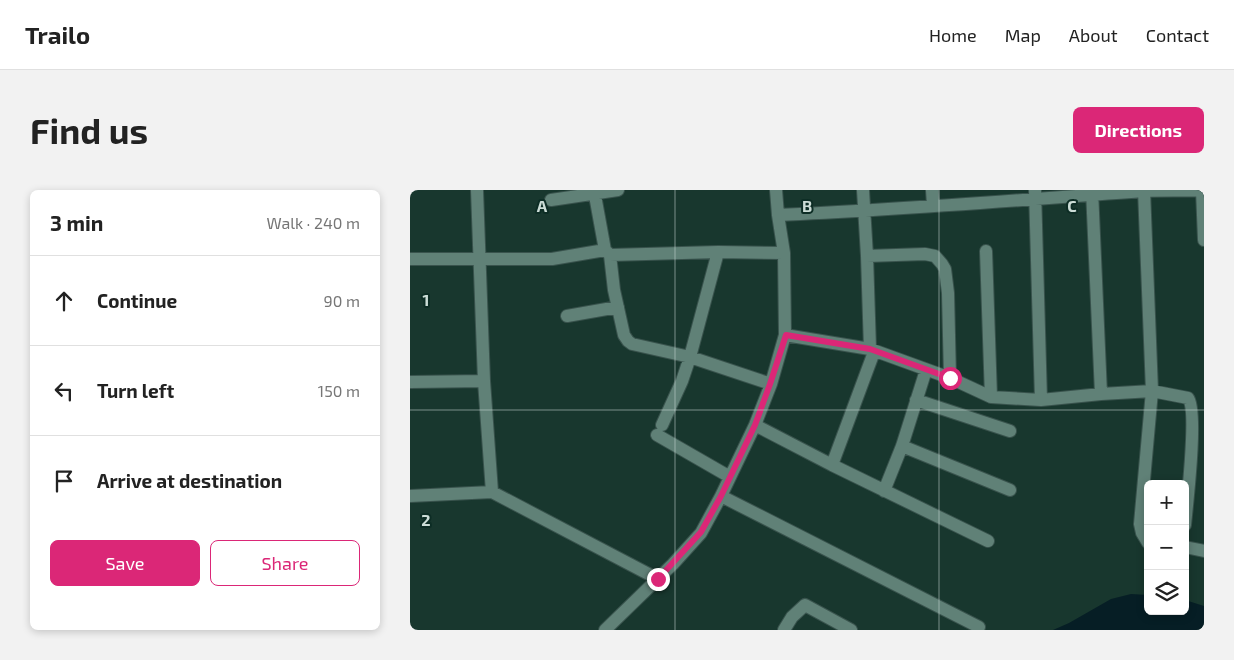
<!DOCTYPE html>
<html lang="en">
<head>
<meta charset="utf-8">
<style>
	:root { --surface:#fff; --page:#f2f2f2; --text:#222; --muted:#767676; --line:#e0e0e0; --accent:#db2777 }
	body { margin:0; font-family:"Exo 2",sans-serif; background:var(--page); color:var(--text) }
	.controls { position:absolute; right:15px; bottom:15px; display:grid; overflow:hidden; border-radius:8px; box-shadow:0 2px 8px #0003 }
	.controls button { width:45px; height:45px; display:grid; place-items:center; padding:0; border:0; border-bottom:1px solid var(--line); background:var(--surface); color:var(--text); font:25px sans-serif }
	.stop { position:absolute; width:15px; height:15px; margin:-11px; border:4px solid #db2777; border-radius:50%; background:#fff }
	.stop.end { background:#db2777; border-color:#fff; box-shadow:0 1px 5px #0008 }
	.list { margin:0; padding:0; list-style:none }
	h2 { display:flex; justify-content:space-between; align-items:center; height:65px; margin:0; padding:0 20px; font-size:21px }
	h2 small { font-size:16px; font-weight:400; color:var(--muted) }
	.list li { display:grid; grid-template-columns:32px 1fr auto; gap:15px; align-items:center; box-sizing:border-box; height:90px; padding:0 20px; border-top:1px solid var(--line) }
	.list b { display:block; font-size:19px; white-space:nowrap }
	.list em { font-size:16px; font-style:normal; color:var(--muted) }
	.actions { display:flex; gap:10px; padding:15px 20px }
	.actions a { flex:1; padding:11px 0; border:1px solid var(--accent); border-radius:8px; text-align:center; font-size:18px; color:var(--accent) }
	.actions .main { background:var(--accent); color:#fff }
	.icon { flex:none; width:28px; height:28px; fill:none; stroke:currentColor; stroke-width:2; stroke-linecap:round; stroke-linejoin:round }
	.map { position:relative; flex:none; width:794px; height:440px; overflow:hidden; border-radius:8px }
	header { display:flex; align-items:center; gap:30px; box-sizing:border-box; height:70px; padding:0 25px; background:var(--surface); border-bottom:1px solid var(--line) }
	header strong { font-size:24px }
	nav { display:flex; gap:28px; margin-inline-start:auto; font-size:18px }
	.intro { display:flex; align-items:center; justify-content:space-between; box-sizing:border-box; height:120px; padding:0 30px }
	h1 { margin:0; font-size:35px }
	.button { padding:12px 22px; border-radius:8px; background:var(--accent); color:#fff; font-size:18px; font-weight:700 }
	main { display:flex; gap:30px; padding:0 30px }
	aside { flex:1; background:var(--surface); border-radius:8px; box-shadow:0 2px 8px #0003 }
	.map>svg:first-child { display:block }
	.water { fill:#061e25 }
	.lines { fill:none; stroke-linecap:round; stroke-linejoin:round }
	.minor-casing { stroke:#39534d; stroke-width:14 }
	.minor { stroke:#608177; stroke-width:12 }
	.route { stroke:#db2777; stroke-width:6 }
	.grid { fill:none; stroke:#ccddd7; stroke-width:1; stroke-opacity:0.55 }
	.grid-label { font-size:16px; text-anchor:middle; font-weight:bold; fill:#ccddd7; stroke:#0d2d25; stroke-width:4; stroke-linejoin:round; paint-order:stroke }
</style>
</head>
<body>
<header>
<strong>Trailo</strong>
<nav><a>Home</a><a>Map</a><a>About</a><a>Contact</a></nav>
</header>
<div class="intro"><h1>Find us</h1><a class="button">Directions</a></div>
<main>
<aside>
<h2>3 min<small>Walk · 240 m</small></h2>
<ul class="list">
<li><svg class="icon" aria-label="ahead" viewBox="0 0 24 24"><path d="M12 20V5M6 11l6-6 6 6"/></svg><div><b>Continue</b></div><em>90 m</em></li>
<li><svg class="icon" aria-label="left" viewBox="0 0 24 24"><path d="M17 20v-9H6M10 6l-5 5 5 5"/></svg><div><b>Turn left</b></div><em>150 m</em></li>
<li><svg class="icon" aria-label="arrive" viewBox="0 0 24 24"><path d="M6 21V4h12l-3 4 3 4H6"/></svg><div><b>Arrive at destination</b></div></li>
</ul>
<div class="actions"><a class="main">Save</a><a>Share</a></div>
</aside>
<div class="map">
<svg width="794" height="440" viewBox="0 0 794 440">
	<rect width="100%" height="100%" fill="#18372e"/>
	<path class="water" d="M721,404l17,1v16h37v-11l19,6v24h-151l16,-7 42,-24z"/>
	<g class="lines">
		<g class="minor-casing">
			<path id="minor" d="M67,0l7,191 8,111 166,87
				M184,0l11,60 5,5 4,35 10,45 4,6 4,3 58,13 81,27
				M453,0l4,66 3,93
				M522,0l1,15
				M625,0l6,210
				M682,0l9,204
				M734,0l8,201 -12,133 2,9 6,10
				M792,0l2,50
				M141,10l67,-10
				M368,25c122,-5 243,-15 365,-24 20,-1 41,0 61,-1
				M576,61l5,146
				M200,65l108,-3
				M457,66l58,-2 10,2 7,8 3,5 3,24 2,85
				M0,69h142l53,-9
				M157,126l51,-9
				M375,145l85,14 80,29 41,19 50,3 60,-6 51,-3 36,7c10,12 -1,106 -3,127
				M0,192l74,-1
				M506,210l94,31
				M252,235l20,-44 8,-24 28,-105 66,1
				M345,235l77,40 156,76
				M247,245l73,42
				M492,256l108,44
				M422,275l42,-113
				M474,301l18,-45 24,-76
				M0,306l82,-4
				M311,306l258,131
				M775,357l19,4
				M195,440l68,-66 28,-31 20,-37 34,-71 16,-41 14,-49 -1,-82 -6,-38 -2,-25
				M374,440l8,-13 13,-12 46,25"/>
		</g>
		<use href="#minor" class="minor"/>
	</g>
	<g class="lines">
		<path class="route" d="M248,389l43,-47 20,-36 34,-71 15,-41 16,-49 84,14 80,29"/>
	</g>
	<path class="grid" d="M265,0v440M529,0v440M0,220h794"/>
	<g class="grid-label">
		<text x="132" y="22">A</text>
		<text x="397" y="22">B</text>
		<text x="662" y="22">C</text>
		<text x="16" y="116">1</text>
		<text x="16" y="336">2</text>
	</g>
</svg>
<div class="controls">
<button>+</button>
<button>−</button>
<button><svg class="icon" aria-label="layers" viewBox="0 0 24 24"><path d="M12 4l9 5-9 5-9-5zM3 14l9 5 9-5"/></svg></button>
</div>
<div class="stop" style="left:540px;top:188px"></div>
<div class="stop end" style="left:248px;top:389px"></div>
</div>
</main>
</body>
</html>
